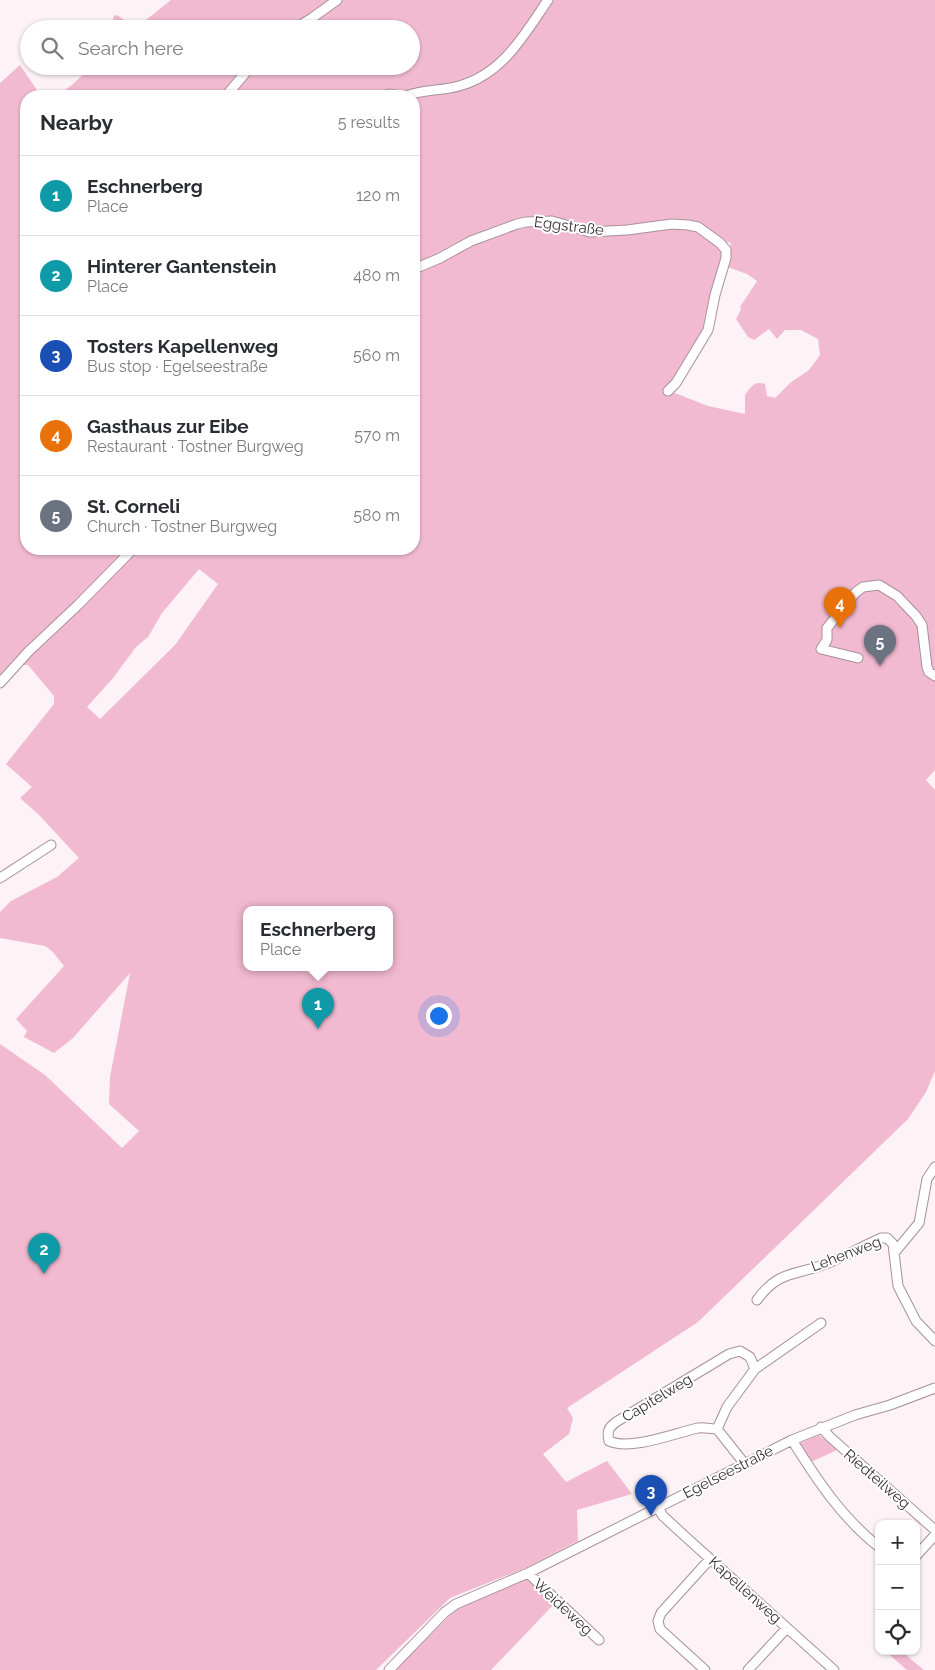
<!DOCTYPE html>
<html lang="en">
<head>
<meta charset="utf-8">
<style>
	:root { --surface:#fff; --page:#f2f2f3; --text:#2b2b33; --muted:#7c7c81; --line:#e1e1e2; --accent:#2e7877 }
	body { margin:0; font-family:Raleway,sans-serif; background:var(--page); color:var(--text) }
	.controls { position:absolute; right:15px; bottom:15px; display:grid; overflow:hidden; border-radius:10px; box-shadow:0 1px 4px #0004 }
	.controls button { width:45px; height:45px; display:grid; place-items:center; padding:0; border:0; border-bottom:1px solid var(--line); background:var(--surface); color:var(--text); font:25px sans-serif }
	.you { position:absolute; left:438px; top:1015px; width:18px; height:18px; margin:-12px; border:4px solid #fff; border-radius:50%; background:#1a73e8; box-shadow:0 0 0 8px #1a73e833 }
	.badge { display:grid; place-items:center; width:32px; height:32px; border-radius:50%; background:var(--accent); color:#fff; font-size:16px; font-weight:700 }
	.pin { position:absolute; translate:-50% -41px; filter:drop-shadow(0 1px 2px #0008) }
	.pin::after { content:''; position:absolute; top:26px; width:18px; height:15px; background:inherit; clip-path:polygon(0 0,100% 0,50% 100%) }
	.popup { position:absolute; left:243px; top:906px; width:150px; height:65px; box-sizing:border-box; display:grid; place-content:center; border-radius:10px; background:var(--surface); filter:drop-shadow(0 1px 4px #0005); font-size:16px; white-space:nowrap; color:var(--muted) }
	.popup b { font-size:19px; color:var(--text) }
	.popup::after { content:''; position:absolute; left:50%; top:100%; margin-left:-10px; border:10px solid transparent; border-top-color:var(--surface) }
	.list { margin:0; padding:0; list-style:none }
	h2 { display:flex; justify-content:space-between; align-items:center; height:65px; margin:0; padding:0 20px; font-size:21px }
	h2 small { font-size:16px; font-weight:400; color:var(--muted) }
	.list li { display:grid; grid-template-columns:32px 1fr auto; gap:15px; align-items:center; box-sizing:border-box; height:80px; padding:0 20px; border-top:1px solid var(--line) }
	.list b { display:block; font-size:19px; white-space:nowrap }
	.list p { margin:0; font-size:16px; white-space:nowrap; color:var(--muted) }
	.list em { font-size:16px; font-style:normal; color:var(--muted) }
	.icon { flex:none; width:28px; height:28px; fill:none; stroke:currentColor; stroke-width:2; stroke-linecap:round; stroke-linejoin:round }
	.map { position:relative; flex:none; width:935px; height:1670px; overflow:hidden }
	.search { position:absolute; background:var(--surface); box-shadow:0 1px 4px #0004; left:20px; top:20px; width:400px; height:55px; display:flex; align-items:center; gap:12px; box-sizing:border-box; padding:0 18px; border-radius:28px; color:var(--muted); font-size:19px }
	.panel { position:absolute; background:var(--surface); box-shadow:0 1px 4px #0004; left:20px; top:90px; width:400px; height:465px; border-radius:20px }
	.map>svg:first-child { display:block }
	.green { fill:#f2bad1; fill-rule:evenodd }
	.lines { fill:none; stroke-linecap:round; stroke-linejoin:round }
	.minor-casing { stroke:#a89099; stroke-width:11 }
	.minor { stroke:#fff; stroke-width:9 }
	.labels { text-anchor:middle; stroke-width:4; stroke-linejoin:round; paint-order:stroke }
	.street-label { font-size:15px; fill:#392f33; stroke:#fff }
</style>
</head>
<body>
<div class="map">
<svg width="935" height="1670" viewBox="0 0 935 1670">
	<rect width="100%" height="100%" fill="#fdf2f6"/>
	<path class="green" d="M171,0h375l-43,59 -34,22 -62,11h-18l-9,4h-153l26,-30h158v-37h-293l-5,-10 1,-3 3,-1 19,13z
		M551,0h384v770l-9,10 9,10v281l-9,21 -18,27 -210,203 -131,86 6,10 -4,16 -26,20 23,28 41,-21 25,33 -55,16 1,31 -53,27 -75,30 -74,72h-376v-626l45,31 77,73 17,-17 -30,-27 1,-27 20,-104 -57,65 -19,15 -30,-16 3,-6 -11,-12 48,-53 -12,-15 -7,-5 -45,-8v-26l11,-11 46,-24 22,-19 -40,-43 -19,-17 12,-11 -26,-23 48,-60v-8l-26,-31h-7l114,-116h279v-453c14,-4 28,-4 42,-7 27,-5 47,-23 63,-44l2,1zM533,219l20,1 27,8 23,2 69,-7h17l16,6 19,15 5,-2 2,1 -6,23 22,8 10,7 -17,26 1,2 -5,10 12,18 6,3 15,-11 8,10 8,-9h16l17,9 2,16 -11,15 -19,13 -15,15 -8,-2 -2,-12c-11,-4 -15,4 -20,11v19l-37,-8 -41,-16 8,-8 33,-58 16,-70 -2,-6 -7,-8 -12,-9 -15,-5h-23l-38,6 -42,3 -27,-11 -16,-2 -24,3 -27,12 -3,-3 28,-12zM199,569l19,15 -43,61 -75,74 -13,-12 26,-29 23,-31 12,-10 14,-24zM247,910h142v58h-142z
		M20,65l21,31h-15v453h104l-54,55 -72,67 -4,7v-595z
		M92,66h157l-25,30h-167l16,-12z
		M819,1435l18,15 -28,13 -11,-19z
		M531,1576l26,25 -66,69h-95l59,-60z
		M885,1651h16l23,19h-17z"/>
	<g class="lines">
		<g class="minor-casing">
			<path id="minor" d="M294,29l18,-11 25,-18
				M226,96l25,-30
				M383,96l7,-2 9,2
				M406,96c17,-7 36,-5 53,-10 44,-12 65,-51 89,-86
				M414,269l26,-11 31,-17 46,-17 9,-2 26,-1 38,11 37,-2 45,-6 16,1 10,2 22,16 6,7v8l-11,37 -7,35 -32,53 -8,8
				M858,658l-37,-9 6,-9v-12l29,-36 7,-5 16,-2 18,11 19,20 6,9 5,42 2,5 6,4
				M0,683l28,-31 50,-47 55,-56
				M0,878l51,-33
				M895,1252l24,-29 8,-44 8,-12
				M757,1300c22,-31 40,-24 71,-37 18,-7 35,-17 53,-25h6l6,6 5,42 18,35 19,20
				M755,1369l66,-46
				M821,1427l9,10 105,93
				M717,1429c-6,0 -13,-2 -19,-1 -23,5 -67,23 -89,13 -2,-9 -1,-13 7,-19l113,-68 11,-3 10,6 5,12 -28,38 -10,22 27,34
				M792,1440c25,40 50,78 87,107
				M658,1508l5,8 25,23 146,131
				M916,1556l19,-21
				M528,1573l71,67
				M389,1670l56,-58 11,-8 72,-31 264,-133 63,-25 35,-10 45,-17
				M705,1670l-45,-41 -2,-8 3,-8 49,-54
				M748,1670l39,-42"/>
		</g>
		<use href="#minor" class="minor"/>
	</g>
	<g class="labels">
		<g class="street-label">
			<text transform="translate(569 226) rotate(7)" y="5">Eggstraße</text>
			<text transform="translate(846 1254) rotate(-21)" y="5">Lehenweg</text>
			<text transform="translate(657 1398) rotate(-31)" y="5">Capitelweg</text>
			<text transform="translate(728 1472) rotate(-27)" y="5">Egelseestraße</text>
			<text transform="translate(877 1479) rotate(41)" y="5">Riedteilweg</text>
			<text transform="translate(745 1590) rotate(42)" y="5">Kapellenweg</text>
			<text transform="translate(563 1607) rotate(43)" y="5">Weideweg</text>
		</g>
	</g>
</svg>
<div class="controls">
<button>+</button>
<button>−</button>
<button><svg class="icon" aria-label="locate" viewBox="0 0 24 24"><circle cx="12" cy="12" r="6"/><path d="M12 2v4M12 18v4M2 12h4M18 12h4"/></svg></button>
</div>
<div class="you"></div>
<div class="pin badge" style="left:318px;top:1029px;background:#0f9aa8">1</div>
<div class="popup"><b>Eschnerberg</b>Place</div>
<div class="pin badge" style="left:44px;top:1274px;background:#0f9aa8">2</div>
<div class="pin badge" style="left:651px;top:1516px;background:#1a4fb4">3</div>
<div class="pin badge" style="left:840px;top:628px;background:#e8710a">4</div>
<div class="pin badge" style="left:880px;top:666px;background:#6b7280">5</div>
<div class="search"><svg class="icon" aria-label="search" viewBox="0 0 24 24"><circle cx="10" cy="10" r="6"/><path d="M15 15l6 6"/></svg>Search here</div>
<section class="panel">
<h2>Nearby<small>5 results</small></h2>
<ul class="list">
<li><span class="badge" style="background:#0f9aa8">1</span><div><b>Eschnerberg</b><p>Place</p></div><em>120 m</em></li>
<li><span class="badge" style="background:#0f9aa8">2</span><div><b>Hinterer Gantenstein</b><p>Place</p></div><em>480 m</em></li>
<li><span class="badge" style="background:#1a4fb4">3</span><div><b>Tosters Kapellenweg</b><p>Bus stop · Egelseestraße</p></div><em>560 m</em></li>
<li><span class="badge" style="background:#e8710a">4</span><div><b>Gasthaus zur Eibe</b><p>Restaurant · Tostner Burgweg</p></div><em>570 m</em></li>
<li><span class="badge" style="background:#6b7280">5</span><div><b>St. Corneli</b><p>Church · Tostner Burgweg</p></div><em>580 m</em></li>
</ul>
</section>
</div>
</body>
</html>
